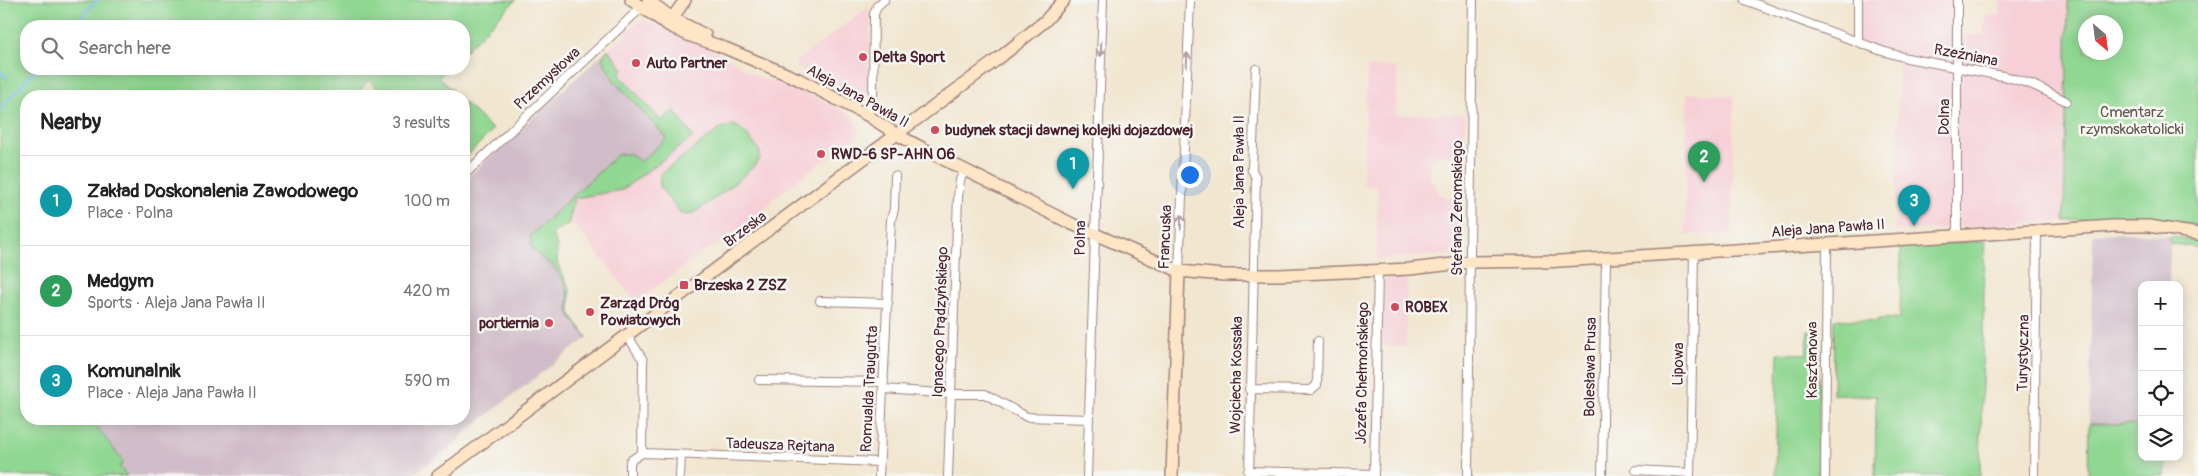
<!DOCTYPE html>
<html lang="en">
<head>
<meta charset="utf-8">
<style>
	:root { --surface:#fff; --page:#f2f2f2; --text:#222; --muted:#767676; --line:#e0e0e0; --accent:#d1495b }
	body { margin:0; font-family:Pangolin,sans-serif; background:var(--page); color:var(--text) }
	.controls { position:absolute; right:15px; bottom:15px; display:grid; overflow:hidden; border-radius:10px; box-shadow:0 2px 12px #0003 }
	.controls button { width:45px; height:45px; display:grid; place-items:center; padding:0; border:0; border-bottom:1px solid var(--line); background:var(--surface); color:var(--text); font:25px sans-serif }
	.compass { position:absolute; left:2078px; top:15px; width:45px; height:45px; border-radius:50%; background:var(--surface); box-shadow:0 2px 12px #0003; rotate:152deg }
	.you { position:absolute; left:1189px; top:174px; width:18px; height:18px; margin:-12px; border:4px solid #fff; border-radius:50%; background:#1a73e8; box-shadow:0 0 0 8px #1a73e833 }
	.badge { display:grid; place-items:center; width:32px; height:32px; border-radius:50%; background:var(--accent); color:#fff; font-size:16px; font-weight:700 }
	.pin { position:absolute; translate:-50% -41px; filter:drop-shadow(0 1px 2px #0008) }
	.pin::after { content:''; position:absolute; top:26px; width:18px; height:15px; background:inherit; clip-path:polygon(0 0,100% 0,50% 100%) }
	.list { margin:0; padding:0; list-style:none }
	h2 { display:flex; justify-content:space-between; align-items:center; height:65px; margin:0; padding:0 20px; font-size:21px }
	h2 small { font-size:16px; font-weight:400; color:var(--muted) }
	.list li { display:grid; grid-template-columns:32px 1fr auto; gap:15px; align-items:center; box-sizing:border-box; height:90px; padding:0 20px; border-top:1px solid var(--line) }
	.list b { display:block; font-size:19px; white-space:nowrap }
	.list p { margin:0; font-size:16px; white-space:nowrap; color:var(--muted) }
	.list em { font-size:16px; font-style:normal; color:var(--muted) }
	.icon { flex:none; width:28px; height:28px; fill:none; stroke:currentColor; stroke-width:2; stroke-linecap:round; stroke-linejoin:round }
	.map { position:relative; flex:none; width:2198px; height:476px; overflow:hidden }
	.search { position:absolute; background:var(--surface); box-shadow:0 2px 12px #0003; left:20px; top:20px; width:450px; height:55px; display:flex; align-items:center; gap:12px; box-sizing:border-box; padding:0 18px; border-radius:20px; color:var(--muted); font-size:19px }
	.panel { position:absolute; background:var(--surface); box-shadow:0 2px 12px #0003; left:20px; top:90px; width:450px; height:335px; border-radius:20px }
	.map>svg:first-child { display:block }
	.built { fill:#f6cfd7 }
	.industrial { fill:#d1bdc9 }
	.green { fill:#90d792; stroke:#6d7b5e; fill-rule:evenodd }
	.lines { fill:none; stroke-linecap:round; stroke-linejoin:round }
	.stream { stroke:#80bcf3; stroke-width:2.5 }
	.street-casing { stroke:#9e827d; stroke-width:10 }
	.secondary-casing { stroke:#9e827d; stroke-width:14 }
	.street { stroke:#fff; stroke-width:8 }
	.secondary { stroke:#fde5c5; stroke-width:11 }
	.oneway { stroke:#ae9aa0 }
	.poi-dot { fill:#d1495b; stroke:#f6f6f2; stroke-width:2 }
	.labels { text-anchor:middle; stroke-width:5; stroke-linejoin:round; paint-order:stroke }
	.street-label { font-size:15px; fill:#4a1f2b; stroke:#f6f6f2 }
	.poi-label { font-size:15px; font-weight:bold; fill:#4a1f2b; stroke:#f6f6f2; text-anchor:start }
	.park-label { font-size:15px; fill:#5f564a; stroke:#f6f6f2 }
</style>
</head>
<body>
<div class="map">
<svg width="2198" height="476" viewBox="0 0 2198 476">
	<rect width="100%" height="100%" fill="#f6f6f2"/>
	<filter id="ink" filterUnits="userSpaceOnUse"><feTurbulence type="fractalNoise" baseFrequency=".02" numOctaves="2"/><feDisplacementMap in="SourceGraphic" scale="10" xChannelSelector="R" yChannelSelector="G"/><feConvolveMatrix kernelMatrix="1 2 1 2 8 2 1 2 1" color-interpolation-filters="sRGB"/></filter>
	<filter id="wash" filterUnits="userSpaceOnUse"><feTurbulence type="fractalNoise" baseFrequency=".0096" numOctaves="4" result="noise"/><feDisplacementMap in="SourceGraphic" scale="20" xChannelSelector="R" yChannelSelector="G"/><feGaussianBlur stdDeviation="1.12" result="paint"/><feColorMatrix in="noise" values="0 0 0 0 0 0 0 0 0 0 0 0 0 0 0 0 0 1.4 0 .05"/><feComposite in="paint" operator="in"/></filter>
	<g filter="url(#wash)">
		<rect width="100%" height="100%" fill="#f1e6cf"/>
		<path class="built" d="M1854,0h99l2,36 29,-1 1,-20h15l1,-15h67l-4,221 -169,10 4,-168 -45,-16z
			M868,8l2,7 -2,83 -2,2 -70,-32 -1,-6z
			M640,21h6l83,37 15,11 22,11 5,1 4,-3 72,34 8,8 4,14 -89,67v4l-58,44 -3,-1 -73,54 -59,-75 -3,-3h-6l7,-26 47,-8 40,-68 -44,-48 3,-7 -13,-18 11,-10h3l5,-3 -1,-4z
			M1397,67l-1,48 69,-1v30l-6,3v10l-20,-2 -9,10 -1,11 12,20h5l1,3h16l-2,50 -4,5 -81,5 2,-73 -15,-1 4,-117z
			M1687,93l47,3 -2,138 -47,1z
			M1407,277l-1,70 -24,-1 2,-67z"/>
		<path class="industrial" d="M608,49l15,20 -4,5 42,47 32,16 -71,53 -47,8 -7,26 -16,10 5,11v18l13,26v24l18,24 -124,96 -5,8 -48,35h-284l-8,-10 5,-4 -33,-43h373v-238z
			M2128,233l42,3 -1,49h-27v139h-53l4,-190z"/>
		<path class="green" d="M0,0h516l-52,52v-26h-438v43h421l-8,8 19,19h-76l-13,-17 -13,17h-330v323h65l33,44 -5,3 8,10h-127z
			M2068,0h130v226c-44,-11 -89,-8 -134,-5zM2086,22h30v30h-30z
			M608,49l15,20 -4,5 42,47 13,-11 19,27 -71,53 -47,8 -7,26 -16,10 5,11v18l13,26v24l17,25c-5,-7 -15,-17 -18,-25 -2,-6 1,-13 -1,-19 -1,-8 -8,-18 -12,-24 -8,-12 -29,-15 -25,-35l87,-81h13l9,8 27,-24 -52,-56 -13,-24z
			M464,102l29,28 -28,28 -1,-1z
			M734,125c8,3 12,9 17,15 4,5 10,11 9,17 -2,11 -54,48 -66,56l-6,2 -7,-1 -21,-27v-13l61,-46z
			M2170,236l28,5v7l-28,-5z
			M1985,241l-5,235h-105l1,-80 -43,-2 1,-75 43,2 1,-2 22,-1 1,-71z
			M1809,331l11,1 -2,144h-43l3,-123 28,1z
			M2089,424h53v33h23v19h-77z"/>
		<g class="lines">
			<path class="stream" d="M74,26l23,-26
				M0,71l6,7
				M0,109l36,-40"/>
		</g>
	</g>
	<g filter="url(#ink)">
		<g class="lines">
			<g class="street-casing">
				<path id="street" d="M1745,0l137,51 25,7 101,19 25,8 33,16
					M1858,42v-42
					M867,115l6,-20 1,-81 3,-8 7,-6
					M464,175l180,-170
					M1957,235v-235
					M1179,271l11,-271
					M820,301l68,2
					M627,335l16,25 -1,93
					M759,380l125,2
					M884,389l67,5h34l42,23 62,2
					M1249,389l62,1 6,-5 1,-44
					M642,453l237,9
					M1636,470l54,3
					M1248,471l126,3
					M630,476v-15l12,-8
					M680,476l1,-21
					M879,476l12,-256 3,-11 1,-33
					M948,476l10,-279 2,-17 5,-10
					M1087,476l16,-476
					M1249,476l7,-298 -4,-8 4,-101
					M1374,476l4,-206
					M1468,476c2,-159 2,-317 5,-476
					M1602,476l4,-218
					M1690,476l4,-224
					M1825,476l2,-232
					M2034,476l3,-246"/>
			</g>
			<g class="secondary-casing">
				<path id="secondary" d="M631,0l37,25 20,10 37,13 73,31 69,36 29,19 41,22 135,68 107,47 45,4h55l131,-6 60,-7 80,-1
					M648,0l24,18 33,17
					M669,23l16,-23
					M1544,262l569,-36h36l49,8
					M438,476l565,-421 42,-34 19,-21
					M1172,476l7,-205"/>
			</g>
			<use href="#street" class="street"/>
			<use href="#secondary" class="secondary"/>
		</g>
		<defs><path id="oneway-shaft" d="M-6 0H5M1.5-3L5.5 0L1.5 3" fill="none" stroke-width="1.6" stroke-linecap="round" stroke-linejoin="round" transform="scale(1.25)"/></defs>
		<g class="oneway">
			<use href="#oneway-shaft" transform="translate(1101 49) rotate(92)"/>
			<use href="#oneway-shaft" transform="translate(1187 60) rotate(-88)"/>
			<use href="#oneway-shaft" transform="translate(1181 222) rotate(-88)"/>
		</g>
	</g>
	<g class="poi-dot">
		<circle cx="863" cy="57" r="5"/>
		<circle cx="636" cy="63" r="5"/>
		<circle cx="935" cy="130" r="5"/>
		<circle cx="821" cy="154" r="5"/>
		<rect x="679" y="280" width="10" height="10" rx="2.5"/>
		<circle cx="1395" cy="307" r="5"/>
		<circle cx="590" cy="312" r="5"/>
		<circle cx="549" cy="323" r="5"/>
	</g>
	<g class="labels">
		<g class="street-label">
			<text transform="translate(1966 55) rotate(11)" y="5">Rzeźniana</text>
			<text transform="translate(547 78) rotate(-43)" y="5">Przemysłowa</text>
			<text transform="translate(858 96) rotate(29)" y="5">Aleja Jana Pawła II</text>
			<text transform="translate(1944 117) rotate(-89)" y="5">Dolna</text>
			<text transform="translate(1239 172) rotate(-90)" y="5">Aleja Jana Pawła II</text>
			<text transform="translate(1457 208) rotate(-90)" y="5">Stefana Żeromskiego</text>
			<text transform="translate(1828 228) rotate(-4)" y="5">Aleja Jana Pawła II</text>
			<text transform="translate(745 229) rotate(-37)" y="5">Brzeska</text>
			<text transform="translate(1165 237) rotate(-88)" y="5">Francuska</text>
			<text transform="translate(1080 238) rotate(-89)" y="5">Polna</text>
			<text transform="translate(940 322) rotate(-88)" y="5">Ignacego Prądzyńskiego</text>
			<text transform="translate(2023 353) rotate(-89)" y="5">Turystyczna</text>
			<text transform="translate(1812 360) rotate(-90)" y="5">Kasztanowa</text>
			<text transform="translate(1678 364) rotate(-89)" y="5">Lipowa</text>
			<text transform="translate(1590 367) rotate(-89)" y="5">Bolesława Prusa</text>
			<text transform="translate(1362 373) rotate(-89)" y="5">Józefa Chełmońskiego</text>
			<text transform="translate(1236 375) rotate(-89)" y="5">Wojciecha Kossaka</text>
			<text transform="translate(869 389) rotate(-87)" y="5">Romualda Traugutta</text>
			<text transform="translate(780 445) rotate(2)" y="5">Tadeusza Rejtana</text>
		</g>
		<g class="poi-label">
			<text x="873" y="62">Delta Sport</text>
			<text x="646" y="68">Auto Partner</text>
			<text x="945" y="135">budynek stacji dawnej kolejki dojazdowej</text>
			<text x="831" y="159">RWD-6 SP-AHN 06</text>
			<text x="694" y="290">Brzeska 2 ZSZ</text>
			<text x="600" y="308">Zarząd Dróg<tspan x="600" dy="17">Powiatowych</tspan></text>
			<text x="1405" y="312">ROBEX</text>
			<text x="539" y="328" text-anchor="end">portiernia</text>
		</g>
		<g class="park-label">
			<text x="2132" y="117">Cmentarz<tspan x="2132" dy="17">rzymskokatolicki</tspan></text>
		</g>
	</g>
</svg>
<div class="controls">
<button>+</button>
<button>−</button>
<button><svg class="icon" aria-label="locate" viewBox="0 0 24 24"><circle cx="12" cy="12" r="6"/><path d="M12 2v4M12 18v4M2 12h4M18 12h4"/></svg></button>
<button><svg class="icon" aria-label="layers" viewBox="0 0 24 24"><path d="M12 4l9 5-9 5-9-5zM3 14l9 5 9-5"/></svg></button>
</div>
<svg class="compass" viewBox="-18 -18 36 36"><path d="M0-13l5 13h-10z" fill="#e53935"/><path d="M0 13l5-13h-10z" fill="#767676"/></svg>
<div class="you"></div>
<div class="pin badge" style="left:1073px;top:189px;background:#0f9aa8">1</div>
<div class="pin badge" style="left:1704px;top:182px;background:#2e9e5b">2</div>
<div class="pin badge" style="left:1914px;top:226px;background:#0f9aa8">3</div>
<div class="search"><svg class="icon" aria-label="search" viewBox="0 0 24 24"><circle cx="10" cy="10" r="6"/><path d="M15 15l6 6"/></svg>Search here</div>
<section class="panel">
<h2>Nearby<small>3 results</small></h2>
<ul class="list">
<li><span class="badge" style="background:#0f9aa8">1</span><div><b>Zakład Doskonalenia Zawodowego</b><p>Place · Polna</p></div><em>100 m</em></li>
<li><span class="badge" style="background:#2e9e5b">2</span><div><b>Medgym</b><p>Sports · Aleja Jana Pawła II</p></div><em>420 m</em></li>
<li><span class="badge" style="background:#0f9aa8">3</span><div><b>Komunalnik</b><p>Place · Aleja Jana Pawła II</p></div><em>590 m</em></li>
</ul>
</section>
</div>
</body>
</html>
